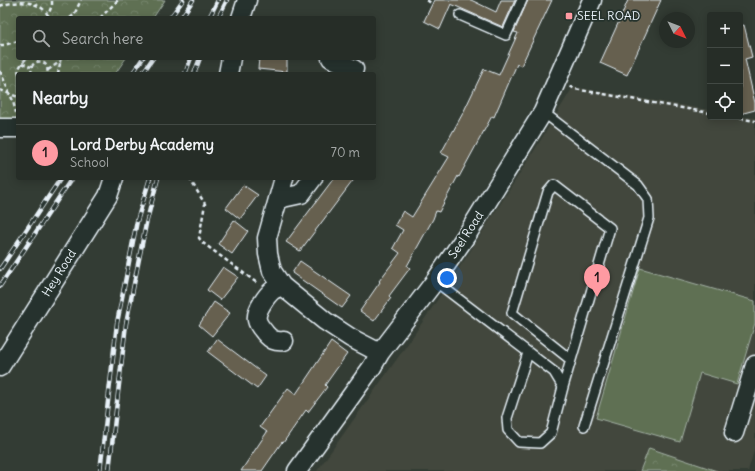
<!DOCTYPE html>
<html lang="en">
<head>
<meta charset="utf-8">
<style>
	:root { --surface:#262d27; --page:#323933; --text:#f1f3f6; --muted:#a4a8a7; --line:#424944; --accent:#ff9aa2 }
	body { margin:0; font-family:Delius,sans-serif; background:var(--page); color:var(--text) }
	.controls { position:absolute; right:12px; top:12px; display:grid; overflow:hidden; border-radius:4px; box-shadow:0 2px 10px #0003 }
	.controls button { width:36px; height:36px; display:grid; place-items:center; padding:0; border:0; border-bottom:1px solid var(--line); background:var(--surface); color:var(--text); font:20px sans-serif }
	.compass { position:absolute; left:659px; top:12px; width:36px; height:36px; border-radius:50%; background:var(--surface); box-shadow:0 2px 10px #0003; rotate:132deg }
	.you { position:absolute; left:447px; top:278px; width:14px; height:14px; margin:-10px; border:3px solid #fff; border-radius:50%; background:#1a73e8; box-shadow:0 0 0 6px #1a73e833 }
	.badge { display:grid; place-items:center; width:26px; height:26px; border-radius:50%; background:var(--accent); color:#111; font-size:13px; font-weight:700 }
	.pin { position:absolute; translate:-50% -33px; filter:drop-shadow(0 1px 2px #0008) }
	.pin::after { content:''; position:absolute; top:21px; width:14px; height:12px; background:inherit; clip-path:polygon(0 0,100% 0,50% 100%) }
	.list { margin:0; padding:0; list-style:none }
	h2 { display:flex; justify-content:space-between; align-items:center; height:52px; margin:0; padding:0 16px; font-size:17px }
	h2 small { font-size:13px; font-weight:400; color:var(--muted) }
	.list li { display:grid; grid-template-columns:26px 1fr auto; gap:12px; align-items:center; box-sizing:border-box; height:56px; padding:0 16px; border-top:1px solid var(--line) }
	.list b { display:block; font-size:15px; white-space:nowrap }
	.list p { margin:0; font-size:13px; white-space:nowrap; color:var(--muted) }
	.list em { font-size:13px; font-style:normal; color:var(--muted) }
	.icon { flex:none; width:22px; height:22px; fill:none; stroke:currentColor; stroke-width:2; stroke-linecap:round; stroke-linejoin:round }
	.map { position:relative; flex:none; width:755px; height:471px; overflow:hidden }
	.search { position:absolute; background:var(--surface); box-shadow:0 2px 10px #0003; left:16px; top:16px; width:360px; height:44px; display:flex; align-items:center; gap:10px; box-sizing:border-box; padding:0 14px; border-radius:4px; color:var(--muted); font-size:15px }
	.panel { position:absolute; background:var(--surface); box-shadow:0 2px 10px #0003; left:16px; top:72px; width:360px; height:108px; border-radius:4px }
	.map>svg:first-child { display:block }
	.built { fill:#42473c }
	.park { fill:url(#park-crowns); stroke:#a3b0a5 }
	.garden { fill:#5e7052; stroke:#a3b0a5 }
	.building { fill:#66604f; stroke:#e8f1f8 }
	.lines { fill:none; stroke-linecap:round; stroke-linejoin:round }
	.lane-casing { stroke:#e8f1f8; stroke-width:12 }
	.street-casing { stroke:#e8f1f8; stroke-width:21 }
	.path { stroke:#e8f1f8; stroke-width:2.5; stroke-dasharray:4 3; stroke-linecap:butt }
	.lane { stroke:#26332d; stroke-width:9 }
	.street { stroke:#26332d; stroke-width:18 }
	.rail-casing { stroke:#e8f1f8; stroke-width:4.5 }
	.rail { stroke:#26332d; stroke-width:3; stroke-dasharray:9; stroke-linecap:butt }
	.poi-dot { fill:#ff9aa2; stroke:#26332d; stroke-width:1.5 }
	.labels { text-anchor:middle; stroke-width:3.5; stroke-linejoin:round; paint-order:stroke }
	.poi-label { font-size:12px; fill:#e8f1f8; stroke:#26332d; text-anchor:start }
	.street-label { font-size:12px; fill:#e8f1f8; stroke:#26332d }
</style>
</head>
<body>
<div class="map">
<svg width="755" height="471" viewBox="0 0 755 471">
	<defs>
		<pattern id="park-crowns" width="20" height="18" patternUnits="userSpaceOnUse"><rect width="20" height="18" fill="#5e7052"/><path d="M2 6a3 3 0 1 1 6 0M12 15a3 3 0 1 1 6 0" fill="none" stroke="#75856c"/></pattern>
	</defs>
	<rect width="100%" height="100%" fill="#333c34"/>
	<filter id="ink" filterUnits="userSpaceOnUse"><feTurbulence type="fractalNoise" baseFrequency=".025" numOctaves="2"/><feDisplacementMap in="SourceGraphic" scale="8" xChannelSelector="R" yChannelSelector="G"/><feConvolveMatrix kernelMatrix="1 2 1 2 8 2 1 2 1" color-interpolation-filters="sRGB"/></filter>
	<g filter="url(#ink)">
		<path class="built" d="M573,87l137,23v7h30v-1l15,2v329l-7,24h-431l92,-129 60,-89 65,-102z"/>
		<path class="park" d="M0,0h165l-12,18h-135v40h108l-11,16h-97v46h-18z
			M649,448l68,23h-77z"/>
		<path class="garden" d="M640,268l115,33v22l-18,61 -37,-11 -20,69 -84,-24z"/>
		<path class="building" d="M434,0h37l25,12 5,-12h14l-12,27 -52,-23 -11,25 -16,-8z
			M528,0h24l-31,66 -4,-2 -23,53 -2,-1 -33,61 -1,-1 -19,36 -3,-1 -3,8 -26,47 3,2 -21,28 2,2 -17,23 -14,-10 20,-29 -1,-1 21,-28 -7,-5 10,-18 -8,-5 8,-14 9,6 37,-60 -8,-4 22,-40 21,-44 15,6 19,-42 -4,-1z
			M628,0h33l-34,75 -27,-12 20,-44z
			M744,25l8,32 -7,2 10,44v7l-15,4v-88z
			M259,58h28v14l-29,-3z
			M334,178h21l-55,73 -14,-9z
			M243,185l15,10 -18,24 -14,-11z
			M234,220l14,11 -16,23 -14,-10z
			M300,261l51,35 -9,12 -50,-35z
			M223,267l15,10 -18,23 -13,-10z
			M214,302l16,11 -18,23 -13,-11z
			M217,339l49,37 -9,13 -49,-37z
			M331,342l16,12 -22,31 2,2 -19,25 -2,-2 -23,33 -1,-1 -20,29h-21l26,-39 -7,-5 28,-39 8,6z"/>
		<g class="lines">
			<g class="lane-casing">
				<path id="lane" d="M460,15l46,20 16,-35
					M543,112l95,73 10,14 1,19 -65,208
					M435,281l119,91 9,15 -12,46 -11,10 -21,-1 -11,-12 -1,-12 21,-65
					M563,387l47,-159 -56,-43 -6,7 -36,121 59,47"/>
			</g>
			<g class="street-casing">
				<path id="street" d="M241,18l6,-18
					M331,58l23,11
					M228,74l3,-16
					M0,128h18
					M284,178l-17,60 1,16 4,17 10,15 43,35 26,17 29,15
					M278,199l23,-5 12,-16
					M282,286c-3,1 -6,3 -9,4 -6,5 -18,21 -16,30 1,5 5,9 8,13 6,7 10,9 19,8
					M0,367l108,-171 6,-18
					M734,433l21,-68
					M297,471l75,-104 8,-14 55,-72 33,-48 75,-121 49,-112"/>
			</g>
			<path class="path" d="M427,0l5,4
				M0,6c14,-5 34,-6 44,4 2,2 4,5 5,8
				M47,18l5,-13v-5
				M70,18l4,-3 7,-15
				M100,18l18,-18
				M0,45h4l14,-4
				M55,58l6,3
				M22,63l9,4
				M48,70l13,-9
				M0,71l13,30 3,12
				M19,74l-1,-4 4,-7 5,-5
				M32,74c-5,-16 19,-17 15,0
				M58,74l3,-16
				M570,86l5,3 135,24
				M0,90l18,7
				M733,117l22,4
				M190,178l1,3 14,23 -6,34 4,5 54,40"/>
			<use href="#lane" class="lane"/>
			<use href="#street" class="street"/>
			<g class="rail-casing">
				<path id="rail" d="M170,18l13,-18
					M181,18l12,-18
					M209,18l9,-18
					M218,18l9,-18
					M132,74l11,-16
					M142,74l11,-16
					M185,74l6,-16
					M194,74l6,-16
					M0,269l61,-91
					M0,286l72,-108
					M100,471l17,-148 20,-102 13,-43
					M109,471l17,-147 20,-100 12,-46"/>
			</g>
			<use href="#rail" class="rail"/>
		</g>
	</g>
	<rect class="poi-dot" x="565" y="12" width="8" height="8" rx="2"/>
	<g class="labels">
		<g class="poi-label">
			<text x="577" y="20">SEEL ROAD</text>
		</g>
		<g class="street-label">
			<text transform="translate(466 235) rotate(-57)" y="4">Seel Road</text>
			<text transform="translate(59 273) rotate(-58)" y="4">Hey Road</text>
		</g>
	</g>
</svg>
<div class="controls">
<button>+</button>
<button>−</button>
<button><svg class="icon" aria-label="locate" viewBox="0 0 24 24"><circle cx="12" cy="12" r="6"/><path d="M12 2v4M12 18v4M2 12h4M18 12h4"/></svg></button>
</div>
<svg class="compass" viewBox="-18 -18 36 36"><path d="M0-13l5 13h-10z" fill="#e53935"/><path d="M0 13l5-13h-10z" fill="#a4a8a7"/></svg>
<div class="you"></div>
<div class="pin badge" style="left:597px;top:297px">1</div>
<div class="search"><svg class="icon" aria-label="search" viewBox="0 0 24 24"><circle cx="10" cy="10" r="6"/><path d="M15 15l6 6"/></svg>Search here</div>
<section class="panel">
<h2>Nearby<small></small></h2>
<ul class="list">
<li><span class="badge">1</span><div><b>Lord Derby Academy</b><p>School</p></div><em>70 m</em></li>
</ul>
</section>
</div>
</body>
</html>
